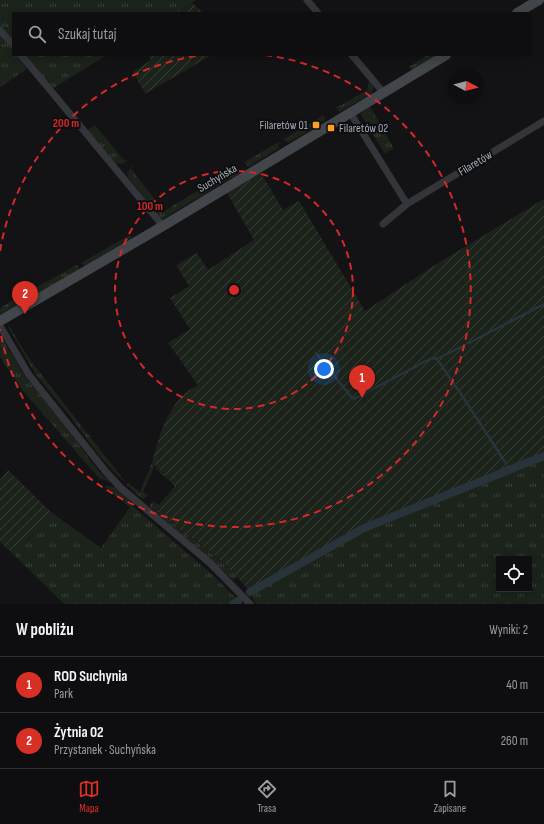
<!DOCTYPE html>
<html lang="pl">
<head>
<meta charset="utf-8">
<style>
	:root { --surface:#0e0e10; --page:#171719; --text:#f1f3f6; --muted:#9b9c9f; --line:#2e2e30; --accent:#d93025 }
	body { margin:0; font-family:"Sofia Sans Condensed",sans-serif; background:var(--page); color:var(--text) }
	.controls { position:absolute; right:12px; bottom:12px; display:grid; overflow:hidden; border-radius:0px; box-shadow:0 2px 10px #0003 }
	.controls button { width:36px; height:36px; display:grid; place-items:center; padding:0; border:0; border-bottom:1px solid var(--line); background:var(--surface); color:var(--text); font:20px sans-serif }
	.compass { position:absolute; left:448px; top:68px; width:36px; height:36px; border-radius:50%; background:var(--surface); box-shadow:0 2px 10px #0003; rotate:97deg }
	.you { position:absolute; left:324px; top:369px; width:14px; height:14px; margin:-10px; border:3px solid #fff; border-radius:50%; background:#1a73e8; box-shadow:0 0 0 6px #1a73e833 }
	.badge { display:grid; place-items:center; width:26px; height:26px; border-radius:50%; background:var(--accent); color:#fff; font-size:13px; font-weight:700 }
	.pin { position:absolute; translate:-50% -33px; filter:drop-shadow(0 1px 2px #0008) }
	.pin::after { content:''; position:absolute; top:21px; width:14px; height:12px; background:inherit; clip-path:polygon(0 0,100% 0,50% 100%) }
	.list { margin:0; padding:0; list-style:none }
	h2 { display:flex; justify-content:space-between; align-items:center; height:52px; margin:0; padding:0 16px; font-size:17px }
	h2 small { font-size:13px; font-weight:400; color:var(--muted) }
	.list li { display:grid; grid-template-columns:26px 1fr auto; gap:12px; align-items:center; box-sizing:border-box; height:56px; padding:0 16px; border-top:1px solid var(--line) }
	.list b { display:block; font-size:15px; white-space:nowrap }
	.list p { margin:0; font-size:13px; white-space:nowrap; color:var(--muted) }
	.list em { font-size:13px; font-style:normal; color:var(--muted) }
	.icon { flex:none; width:22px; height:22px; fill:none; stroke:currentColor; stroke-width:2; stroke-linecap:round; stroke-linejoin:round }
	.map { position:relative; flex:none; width:544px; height:604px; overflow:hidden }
	.search { position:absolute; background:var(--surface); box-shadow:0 2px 10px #0003; left:12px; right:12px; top:12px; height:44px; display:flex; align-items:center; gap:10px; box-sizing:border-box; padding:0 14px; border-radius:0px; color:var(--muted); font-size:15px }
	.sheet { height:164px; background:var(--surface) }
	nav { display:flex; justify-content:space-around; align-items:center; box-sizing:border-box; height:56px; border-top:1px solid var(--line); background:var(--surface); font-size:11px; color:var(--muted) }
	nav a { display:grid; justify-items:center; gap:2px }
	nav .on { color:var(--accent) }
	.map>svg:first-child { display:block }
	.grass { fill:url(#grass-tufts); fill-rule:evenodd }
	.garden { fill:url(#garden-furrows) }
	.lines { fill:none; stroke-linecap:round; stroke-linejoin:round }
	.stream { stroke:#28343a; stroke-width:2.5 }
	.canal { stroke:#28343a; stroke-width:8 }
	.street { stroke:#34353a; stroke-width:7 }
	.secondary { stroke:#42454a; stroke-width:10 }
	.ring { fill:none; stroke:#d62828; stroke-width:2; stroke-dasharray:7 5 }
	.poi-dot { fill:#ff9f21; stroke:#0e0e10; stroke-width:1.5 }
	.labels { text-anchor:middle; stroke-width:4; stroke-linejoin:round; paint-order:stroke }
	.poi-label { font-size:12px; fill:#a3abb7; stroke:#0e0e10; text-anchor:end }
	.street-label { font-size:12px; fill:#a3abb7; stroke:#0e0e10 }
	.centre { fill:#d62828; stroke:#0e0e10; stroke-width:2 }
	.ring-label { font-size:12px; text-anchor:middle; font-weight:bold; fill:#d62828; stroke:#0e0e10; stroke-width:4; stroke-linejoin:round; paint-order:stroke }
</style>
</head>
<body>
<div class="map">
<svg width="544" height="604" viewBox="0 0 544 604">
	<defs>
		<pattern id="grass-tufts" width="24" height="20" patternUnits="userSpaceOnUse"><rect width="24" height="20" fill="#1b231b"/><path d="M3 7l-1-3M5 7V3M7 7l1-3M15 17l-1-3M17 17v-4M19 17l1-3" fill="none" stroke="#39403a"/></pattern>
		<pattern id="garden-furrows" width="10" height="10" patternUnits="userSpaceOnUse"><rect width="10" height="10" fill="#1b231b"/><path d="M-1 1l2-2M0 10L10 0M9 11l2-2" fill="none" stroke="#39403a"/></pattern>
	</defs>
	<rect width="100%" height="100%" fill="#131315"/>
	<path class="grass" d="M0,0h196l-21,13h-162v28l-13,-16z
		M0,33l13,15v7h6l8,14 -27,18z
		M25,55h82l-55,34z
		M347,55h2l25,31 -3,8 -32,18 -3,-6 2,1 29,-17 2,-9z
		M427,55h10l-25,16 -3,-4z
		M370,107l24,41 -8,5v1h-1l-24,-39 1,-3z
		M324,115l1,5 -12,7 -1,2 -23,13 -4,-1 -1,-2z
		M95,125l28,34 5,1 -6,4 -8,-1 -27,-33z
		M279,142v6l-29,18h-2l-4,-4z
		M132,166l1,1 -2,2 33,42 73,-44 3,5 -1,1 -76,46 -3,-2 -32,-40 -1,-4z
		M130,235l1,3 -46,28 -4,-3z
		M77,265l2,3v2l-52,30 -5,-5z
		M18,297l3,7 -20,12 -1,-1v-7z
		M9,326l21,34 94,120 -1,1 -22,-23 -35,-47 -30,-36 -28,-48z
		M0,335l26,43 31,36 35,49 11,13 7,6 -11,-4 -76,-87 -23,-34z
		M544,458v146h-288l-6,-9 116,-65zM499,559h30v30h-30z
		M152,463l2,4 -11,25 5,3 -3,3 -3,1 -15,-14 1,-2 12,9z
		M156,467l22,19 -21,26 52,39 28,25 -4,4 -83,-73v-3l3,-3 6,4 16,-19 -19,-17z
		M105,486l11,1 14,12 -2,3 87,75 27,27h-179v-1l-49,-48 38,-42 49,35 29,-41 -25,-20z"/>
	<path class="garden" d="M192,3l12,10h-29z
		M149,55h63l-67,39 -12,-22 18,-12z
		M261,173l22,37 16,-9 66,110 70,-46 109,-66v255l-180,72 -115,65c-25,-33 -60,-54 -92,-79l21,-26 -26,-23c6,-24 14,-52 33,-70 4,-3 9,-6 13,-8l-30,-42 22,-14 -20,-31 19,-12 -13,-21 21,-12 11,17 46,-30 -27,-47z
		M8,470l44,43 -38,42 -14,-13v-62z"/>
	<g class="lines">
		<path class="stream" d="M469,343l75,-39
			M316,353l36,45 2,1 78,-41 5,1 26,38 42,65
			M437,359l26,-13
			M508,466l3,4"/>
		<path class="canal" d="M250,592l114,-64 180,-72
			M233,604l5,-3"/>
		<path class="street" d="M307,0l11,13
			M0,30l13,15
			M21,55l142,171
			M352,55l31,37
			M351,114l56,90
			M383,224l24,-20 137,-83
			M0,326l29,49 77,97 15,16 90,76 39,40"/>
		<path class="secondary" d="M517,13l22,-13
			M0,321l163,-95 283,-171"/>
	</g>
	<g class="ring">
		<circle cx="234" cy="290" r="119"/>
		<path d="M0 251A237 237 0 0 1 203 55M265 55A237 237 0 1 1 0 329"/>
	</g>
	<g class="poi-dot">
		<rect x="312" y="121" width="8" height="8" rx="2"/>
		<rect x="327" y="124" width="8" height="8" rx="2"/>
	</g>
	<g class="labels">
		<g class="poi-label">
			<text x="308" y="129">Filaretów 01</text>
			<text x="339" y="132" text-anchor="start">Filaretów 02</text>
		</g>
		<g class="street-label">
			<text transform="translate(475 163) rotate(-31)" y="4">Filaretów</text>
			<text transform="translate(217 178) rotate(-31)" y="4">Suchyńska</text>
		</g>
	</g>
	<circle cx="234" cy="290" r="6" class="centre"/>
	<g class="ring-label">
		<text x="66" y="127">200 m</text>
		<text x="150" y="210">100 m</text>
	</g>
</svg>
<div class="controls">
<button><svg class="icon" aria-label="locate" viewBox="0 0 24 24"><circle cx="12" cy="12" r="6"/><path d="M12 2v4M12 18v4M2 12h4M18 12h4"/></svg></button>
</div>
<svg class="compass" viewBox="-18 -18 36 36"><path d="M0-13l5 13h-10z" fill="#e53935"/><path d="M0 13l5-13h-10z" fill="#9b9c9f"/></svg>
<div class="you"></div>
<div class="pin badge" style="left:362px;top:398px">1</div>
<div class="pin badge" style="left:25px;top:314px">2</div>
<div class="search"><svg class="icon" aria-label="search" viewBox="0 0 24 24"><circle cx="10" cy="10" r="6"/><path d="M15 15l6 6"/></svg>Szukaj tutaj</div>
</div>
<section class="sheet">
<h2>W pobliżu<small>Wyniki: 2</small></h2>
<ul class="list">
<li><span class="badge">1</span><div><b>ROD Suchynia</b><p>Park</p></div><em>40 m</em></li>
<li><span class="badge">2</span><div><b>Żytnia 02</b><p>Przystanek · Suchyńska</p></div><em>260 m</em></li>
</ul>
</section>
<nav>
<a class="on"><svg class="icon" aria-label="map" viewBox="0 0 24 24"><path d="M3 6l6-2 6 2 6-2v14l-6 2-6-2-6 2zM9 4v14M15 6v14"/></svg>Mapa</a>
<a><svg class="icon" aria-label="directions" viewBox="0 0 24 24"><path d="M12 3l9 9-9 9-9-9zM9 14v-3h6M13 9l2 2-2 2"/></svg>Trasa</a>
<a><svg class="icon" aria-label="saved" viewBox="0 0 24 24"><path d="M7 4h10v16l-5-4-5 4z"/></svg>Zapisane</a>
</nav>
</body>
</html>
